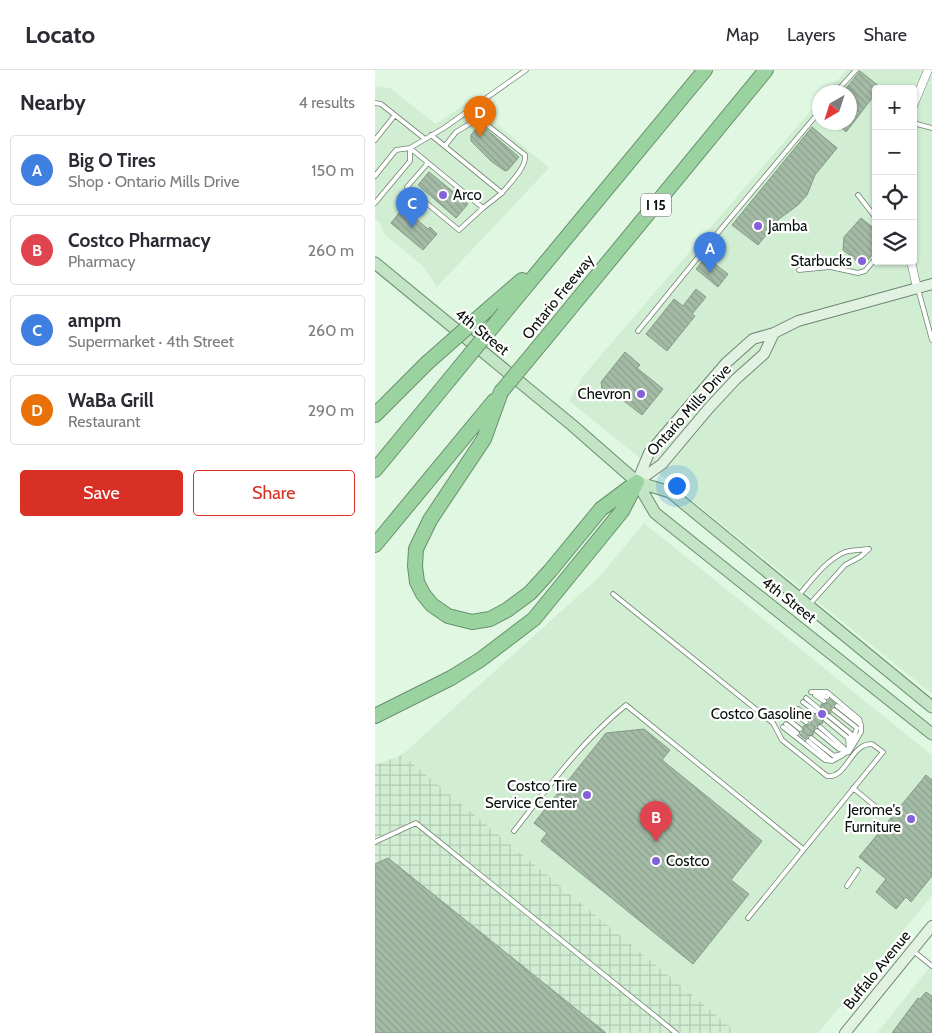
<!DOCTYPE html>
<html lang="en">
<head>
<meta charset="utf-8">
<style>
	:root { --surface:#fff; --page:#f2f2f3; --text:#2b2b33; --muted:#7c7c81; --line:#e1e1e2; --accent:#d93025 }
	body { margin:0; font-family:Cabin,sans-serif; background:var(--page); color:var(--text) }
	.controls { position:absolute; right:15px; top:15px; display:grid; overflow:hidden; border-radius:5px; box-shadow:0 1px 4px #0004 }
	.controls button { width:45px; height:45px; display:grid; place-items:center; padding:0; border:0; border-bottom:1px solid var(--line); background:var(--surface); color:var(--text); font:25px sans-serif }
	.compass { position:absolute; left:437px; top:15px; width:45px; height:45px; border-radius:50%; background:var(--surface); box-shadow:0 1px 4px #0004; rotate:219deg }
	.you { position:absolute; left:301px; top:415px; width:18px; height:18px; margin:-12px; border:4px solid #fff; border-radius:50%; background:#1a73e8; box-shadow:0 0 0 8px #1a73e833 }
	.badge { display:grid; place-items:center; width:32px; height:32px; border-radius:50%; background:var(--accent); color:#fff; font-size:16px; font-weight:700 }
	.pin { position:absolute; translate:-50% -41px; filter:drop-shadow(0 1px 2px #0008) }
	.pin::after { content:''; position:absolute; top:26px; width:18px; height:15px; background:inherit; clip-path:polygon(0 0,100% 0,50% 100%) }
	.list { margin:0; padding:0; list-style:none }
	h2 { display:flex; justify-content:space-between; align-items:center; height:65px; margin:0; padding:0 20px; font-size:21px }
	h2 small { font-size:16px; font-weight:400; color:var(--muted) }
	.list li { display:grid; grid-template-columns:32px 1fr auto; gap:15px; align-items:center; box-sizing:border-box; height:70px; margin:0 10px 10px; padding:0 10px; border:1px solid var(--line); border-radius:5px }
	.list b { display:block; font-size:19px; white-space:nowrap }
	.list p { margin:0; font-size:16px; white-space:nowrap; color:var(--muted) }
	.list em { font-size:16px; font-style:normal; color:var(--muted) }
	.actions { display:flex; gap:10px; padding:15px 20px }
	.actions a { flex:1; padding:11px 0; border:1px solid var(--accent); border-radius:5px; text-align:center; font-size:18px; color:var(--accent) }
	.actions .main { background:var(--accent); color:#fff }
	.icon { flex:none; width:28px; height:28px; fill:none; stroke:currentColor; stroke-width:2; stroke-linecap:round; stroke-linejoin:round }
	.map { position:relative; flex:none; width:557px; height:963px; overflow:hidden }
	header { display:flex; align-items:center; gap:30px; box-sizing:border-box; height:70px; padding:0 25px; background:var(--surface); border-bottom:1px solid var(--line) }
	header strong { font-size:24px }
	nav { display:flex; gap:28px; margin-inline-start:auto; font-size:18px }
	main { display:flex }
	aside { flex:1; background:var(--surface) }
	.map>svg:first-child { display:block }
	.built { fill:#d1eed3; fill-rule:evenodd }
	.industrial { fill:url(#industrial-grid) }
	.building { fill:url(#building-back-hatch); stroke:#859a86 }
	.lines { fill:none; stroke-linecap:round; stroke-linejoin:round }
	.lane-casing { stroke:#6f8471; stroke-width:5.5 }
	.street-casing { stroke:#6f8471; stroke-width:9 }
	.secondary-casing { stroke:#6f8471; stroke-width:12 }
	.primary-casing { stroke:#688f6c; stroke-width:13 }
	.highway-casing { stroke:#688f6c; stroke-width:16 }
	.lane { stroke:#fff; stroke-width:4 }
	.street { stroke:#fff; stroke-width:8 }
	.secondary { stroke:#e1f2e2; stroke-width:10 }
	.primary { stroke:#c3e5c6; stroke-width:11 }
	.highway { stroke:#9bd3a0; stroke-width:14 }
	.highway-bridge-casing { stroke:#688f6c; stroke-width:16; stroke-linecap:butt }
	.highway-bridge { stroke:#9bd3a0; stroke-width:14 }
	.poi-dot { fill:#8460da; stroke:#fff; stroke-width:2 }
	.labels { text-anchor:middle; stroke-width:4.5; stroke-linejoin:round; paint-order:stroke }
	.shield { fill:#fff; stroke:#535854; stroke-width:1 }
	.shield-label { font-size:14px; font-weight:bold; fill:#09110a }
	.poi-label { font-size:15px; fill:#09110a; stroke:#fff; text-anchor:end }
	.street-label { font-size:15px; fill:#09110a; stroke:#fff }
</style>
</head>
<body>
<header>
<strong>Locato</strong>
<nav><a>Map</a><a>Layers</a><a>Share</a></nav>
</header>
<main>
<aside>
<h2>Nearby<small>4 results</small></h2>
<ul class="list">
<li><span class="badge" style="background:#3f7fe0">A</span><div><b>Big O Tires</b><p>Shop · Ontario Mills Drive</p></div><em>150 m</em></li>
<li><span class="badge" style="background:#e0444e">B</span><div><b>Costco Pharmacy</b><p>Pharmacy</p></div><em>260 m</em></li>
<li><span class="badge" style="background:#3f7fe0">C</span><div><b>ampm</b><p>Supermarket · 4th Street</p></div><em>260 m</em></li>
<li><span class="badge" style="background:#e8710a">D</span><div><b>WaBa Grill</b><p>Restaurant</p></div><em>290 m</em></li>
</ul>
<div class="actions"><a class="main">Save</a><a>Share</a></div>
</aside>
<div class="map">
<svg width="557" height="963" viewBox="0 0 557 963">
	<defs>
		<pattern id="industrial-grid" width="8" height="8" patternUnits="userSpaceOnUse" patternTransform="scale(1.25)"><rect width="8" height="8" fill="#d1eed3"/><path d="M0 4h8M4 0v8" fill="none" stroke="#b2cbb4"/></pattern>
		<pattern id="building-back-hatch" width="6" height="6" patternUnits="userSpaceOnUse" patternTransform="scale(1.25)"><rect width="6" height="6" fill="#a4bba6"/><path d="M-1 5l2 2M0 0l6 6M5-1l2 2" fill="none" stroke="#8ca08e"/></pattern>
	</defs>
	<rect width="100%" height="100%" fill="#e0f8e2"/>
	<path class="built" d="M472,0h85v624l-363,-293 14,-25 236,-275v21h30v-30h-22zM501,19h37v172h-37z
		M0,16l15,2 46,36 34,-23 79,67 -112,119 -14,-21 -38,-31 -5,-12 -5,-4z
		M269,453l288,232v141l-114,137h-80l-336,-278 198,-179z
		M557,894v69h-55z"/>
	<path class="industrial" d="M27,685l336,278h-363v-268z"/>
	<path class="building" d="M485,1l20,16 -4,2v4l-30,39 -11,-10h14v-30h-6z
		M105,54l39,33 -11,13 -3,1 -14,-10 -20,-20v-6z
		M437,57l25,21 -22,27 -8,20 -9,10 -19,14 -21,26 -26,-20z
		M54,102l39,32 -12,14 -38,-33z
		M29,137l6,5 -1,1 19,16 2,-2 7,7 -14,16 -32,-27z
		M486,148l15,12v20l-13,16 -20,-16 1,-13z
		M331,187l22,17 -10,13 -22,-18z
		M321,219l10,8 -14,17 3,2 -28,35 -21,-17 28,-35 9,7z
		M250,282l15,13 -3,3 26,21 -21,26 -27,-21 -2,3 -11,-9 -1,-6z
		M455,629l5,4 -5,6 1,4h-5l-4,6 1,4 -5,1 -4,5 -1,6h-4l-4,4 -5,-4 4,-5 -1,-4 6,-1 4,-6v-5h4l4,-4v-6h5z
		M269,659l26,21 -8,10 100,81 -31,39 18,14 -56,70 -152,-123 6,-8 -13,-10 72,-90z
		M551,705l6,5v96l-21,26 -5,-5 -10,12 -20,-17 10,-13 -27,-22z
		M13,788l218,175h-231v-169z
		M551,922l6,4v37h-40l26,-35 2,1z"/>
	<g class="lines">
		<g class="lane-casing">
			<path id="lane" d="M461,22l20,-22
				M0,33l6,1 44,35
				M538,53l19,5
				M56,65l71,58c7,-9 25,-26 23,-38l-44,-35 -3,-1 -22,13 -11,14
				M0,70l20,-25
				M35,78l73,60 19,-15
				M53,93l-21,24 52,43 24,-22
				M0,106l21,-26 14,-2 34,-20 82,-58
				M483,125l18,23
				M0,133l35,-42v-13
				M424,200l31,-3 28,6 7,-2 11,-13
				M543,219l14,51
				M263,261l83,-102 98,-117
				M238,524l160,129 9,17 45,36c15,3 22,-20 33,-28 4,-3 8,-4 12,-4l11,8 -135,166
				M424,525c13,-15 27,-35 46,-43 7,-2 16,-2 24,-3
				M434,535l36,-40 15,-8 9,-8
				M436,622h16l32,27 2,6
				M441,623l11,4
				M440,625l9,6
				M431,628l12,10
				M428,632l12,9
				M423,639l11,9
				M459,640l23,18 -6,17
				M419,643l12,9
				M454,646l22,18 -1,9
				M414,650l11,9
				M451,650l22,18 1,14
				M411,654l11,9
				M408,657l42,33 7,1
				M445,657l27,24
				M442,661l22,18 8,3
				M436,668l23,18 15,-4 12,-20v-7l-24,-19
				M433,671l24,20 11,-6
				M478,718l23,19
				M139,761c35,-45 68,-90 112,-126l177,144
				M0,772l41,-19 260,210
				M472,816l11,-16
				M537,880l20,16"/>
		</g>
		<g class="street-casing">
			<path id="street" d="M538,36l15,-36
				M536,191l6,27"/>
		</g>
		<g class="secondary-casing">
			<path id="secondary" d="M262,412l12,-29 77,-90 27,-24 21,-6 24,-12 134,-37
				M262,412l25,-18 47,-56 27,-29 28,-25 10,-21
				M470,963l87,-107"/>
		</g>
		<g class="primary-casing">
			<path id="primary" d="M0,193l197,162 65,57 18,31 277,221
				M262,412l33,10 262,215"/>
		</g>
		<g class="highway-casing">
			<path id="highway" d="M111,241l36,-31
				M129,243l201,-243
				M170,269l221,-269
				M126,322l-17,47 -54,81 -14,29 -1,17 2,16 6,12 9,11 16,11 24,6 18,-3 17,-9 23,-17 20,-22 51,-62 36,-27
				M0,345l52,-52
				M0,400l74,-90
				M0,475l119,-144
				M0,646l76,-38 29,-18 54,-41 88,-108 13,-25"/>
		</g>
		<use href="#lane" class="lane"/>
		<use href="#street" class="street"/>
		<use href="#secondary" class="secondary"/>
		<use href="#primary" class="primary"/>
		<use href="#highway" class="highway"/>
		<g class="highway-bridge-casing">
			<path id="highway-bridge" d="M52,293l59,-52
				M74,310l55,-67
				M126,322l44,-53"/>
		</g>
		<use href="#highway-bridge" class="highway-bridge"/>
	</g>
	<g class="poi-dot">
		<circle cx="68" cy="125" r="5"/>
		<circle cx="383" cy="156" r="5"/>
		<circle cx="487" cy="191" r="5"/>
		<circle cx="266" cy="324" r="5"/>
		<circle cx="447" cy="644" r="5"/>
		<circle cx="212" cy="725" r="5"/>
		<circle cx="536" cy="749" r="5"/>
		<circle cx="281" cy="791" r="5"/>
	</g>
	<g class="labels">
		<rect class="shield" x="266" y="123.5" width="30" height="23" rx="4"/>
		<g class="shield-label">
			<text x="281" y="140">I 15</text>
		</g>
		<g class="poi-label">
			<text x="78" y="130" text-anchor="start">Arco</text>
			<text x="393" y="161" text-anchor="start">Jamba</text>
			<text x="477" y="196">Starbucks</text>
			<text x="256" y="329">Chevron</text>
			<text x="437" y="649">Costco Gasoline</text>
			<text x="202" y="721">Costco Tire<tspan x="202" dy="17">Service Center</tspan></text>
			<text x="526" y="745">Jerome's<tspan x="526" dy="17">Furniture</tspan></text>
			<text x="291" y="796" text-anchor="start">Costco</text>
		</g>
		<g class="street-label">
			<text transform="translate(183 227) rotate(-51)" y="5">Ontario Freeway</text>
			<text transform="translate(107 262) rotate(39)" y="5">4th Street</text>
			<text transform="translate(314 340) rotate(-48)" y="5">Ontario Mills Drive</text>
			<text transform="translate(414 530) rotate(38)" y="5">4th Street</text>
			<text transform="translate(502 900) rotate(-51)" y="5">Buffalo Avenue</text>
		</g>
	</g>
</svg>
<div class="controls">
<button>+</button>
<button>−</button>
<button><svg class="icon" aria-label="locate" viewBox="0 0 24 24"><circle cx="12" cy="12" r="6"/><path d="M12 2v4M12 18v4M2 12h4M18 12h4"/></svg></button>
<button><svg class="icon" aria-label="layers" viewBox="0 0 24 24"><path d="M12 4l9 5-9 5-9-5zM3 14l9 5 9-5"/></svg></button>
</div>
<svg class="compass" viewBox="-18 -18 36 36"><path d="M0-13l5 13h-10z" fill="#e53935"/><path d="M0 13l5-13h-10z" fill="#7c7c81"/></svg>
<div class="you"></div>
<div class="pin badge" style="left:335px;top:203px;background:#3f7fe0">A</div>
<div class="pin badge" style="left:281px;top:772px;background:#e0444e">B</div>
<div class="pin badge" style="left:37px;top:158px;background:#3f7fe0">C</div>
<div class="pin badge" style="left:105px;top:67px;background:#e8710a">D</div>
</div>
</main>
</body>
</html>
